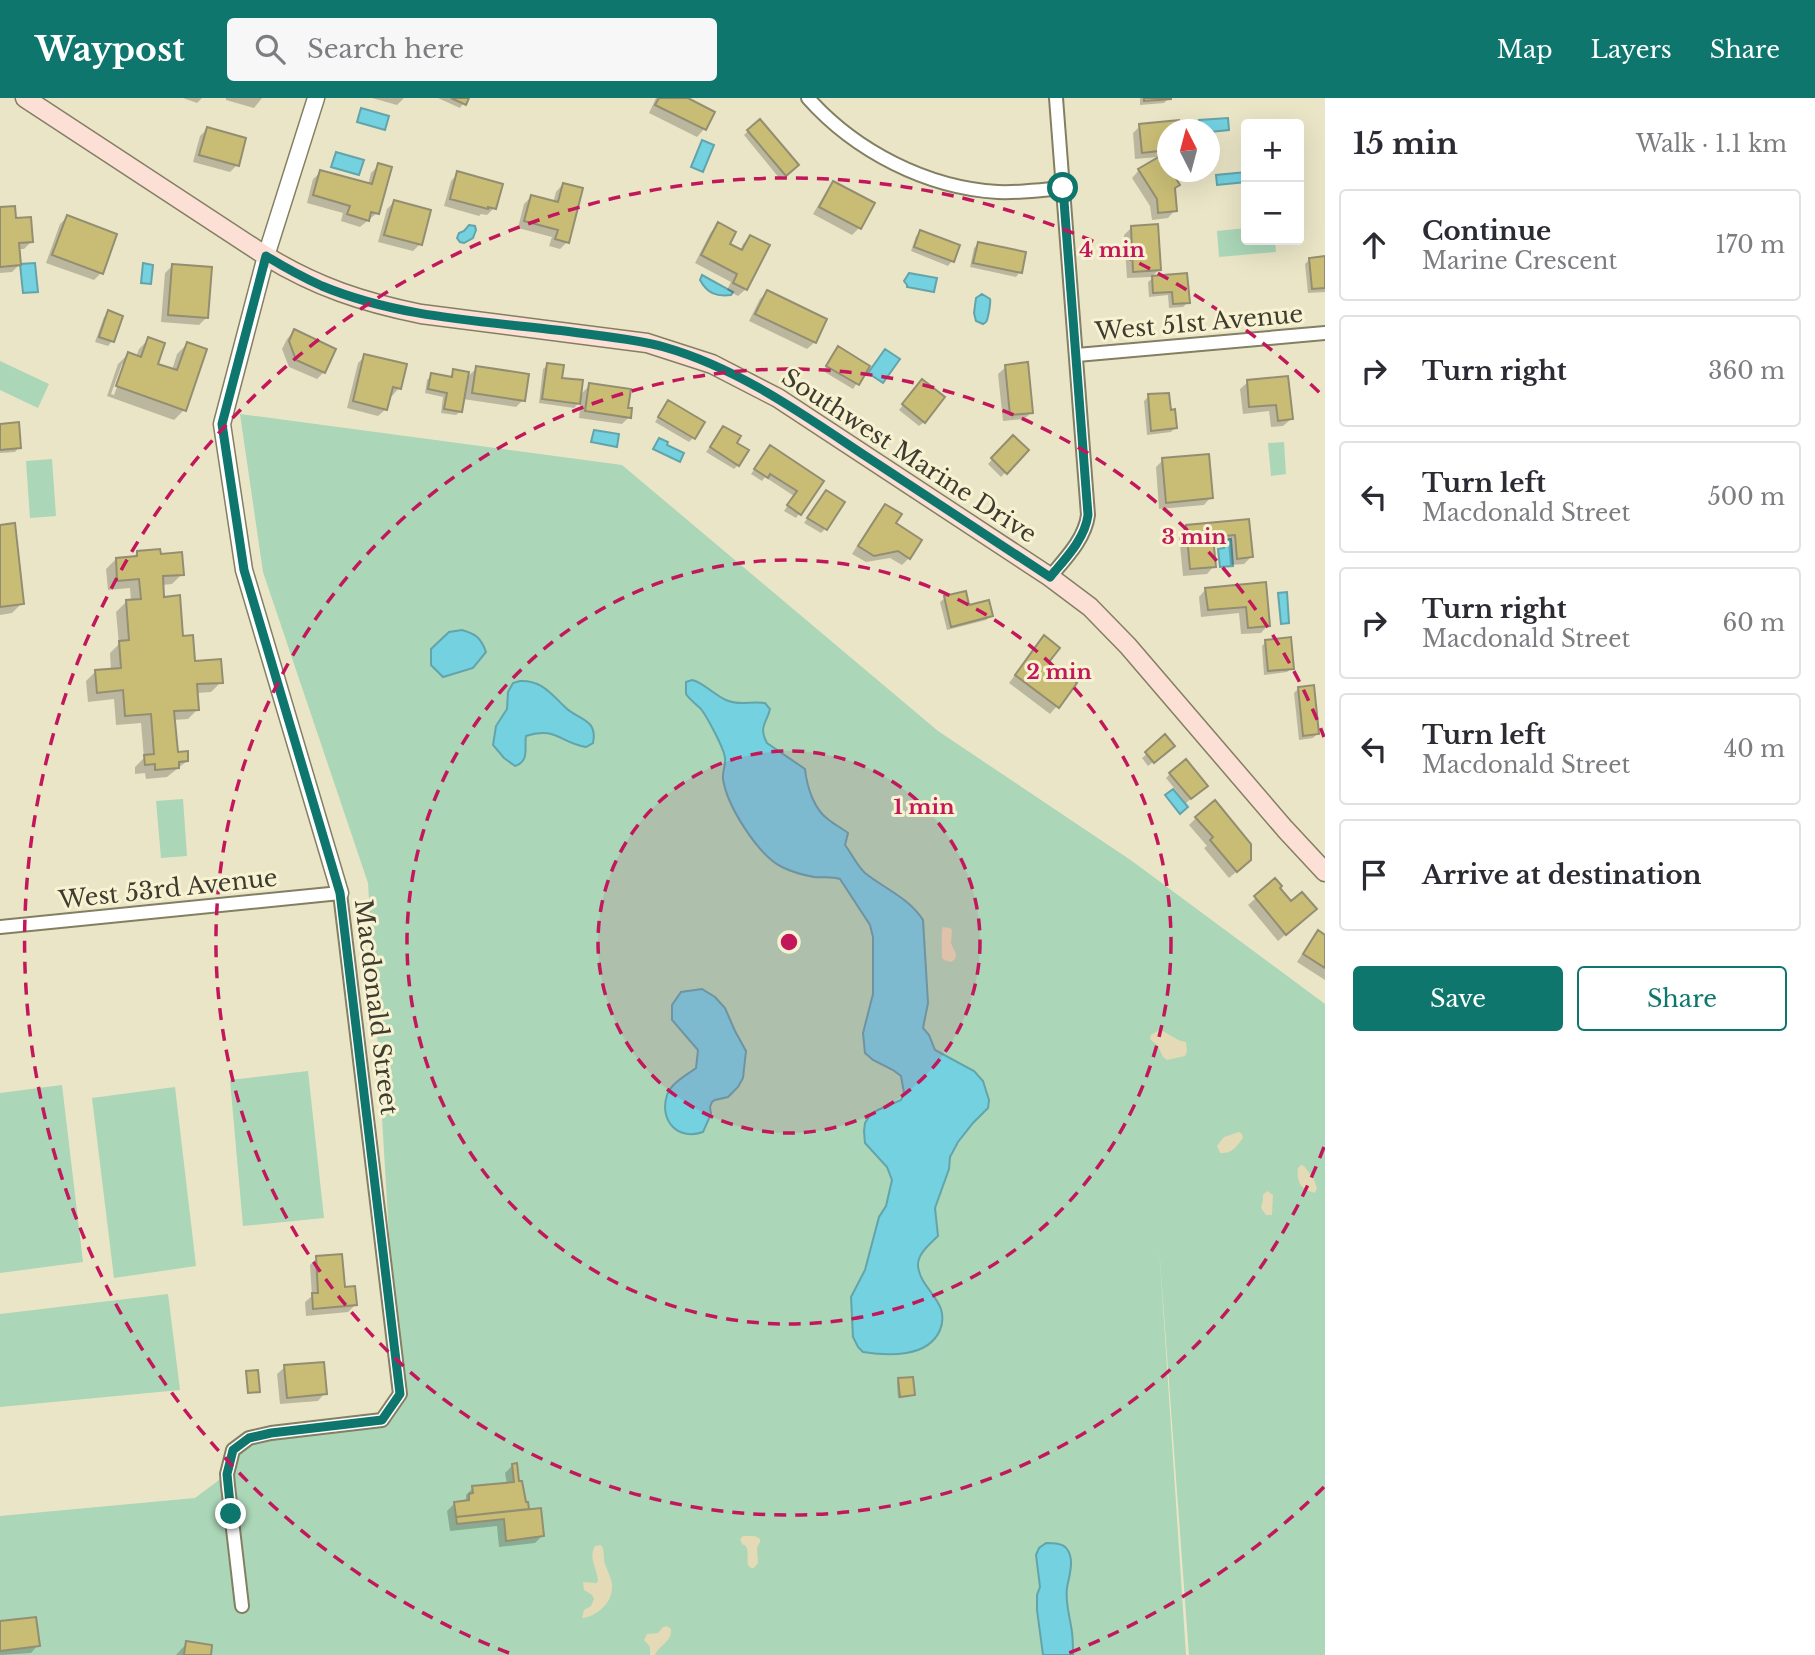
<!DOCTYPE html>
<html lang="en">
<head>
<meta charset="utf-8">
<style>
	:root { --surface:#fff; --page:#f7f7f7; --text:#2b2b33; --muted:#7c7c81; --line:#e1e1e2; --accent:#0f766e }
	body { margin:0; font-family:"Libre Baskerville",serif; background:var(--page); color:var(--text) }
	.controls { position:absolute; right:21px; top:21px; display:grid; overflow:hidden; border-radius:7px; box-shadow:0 7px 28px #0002 }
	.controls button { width:63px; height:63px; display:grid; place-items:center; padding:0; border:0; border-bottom:2px solid var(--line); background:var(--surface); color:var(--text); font:35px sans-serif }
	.compass { position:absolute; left:1157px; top:21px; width:63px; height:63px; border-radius:50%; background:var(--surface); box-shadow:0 7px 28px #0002; rotate:354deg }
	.stop { position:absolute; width:21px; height:21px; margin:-16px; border:5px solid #0f766e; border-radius:50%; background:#fff }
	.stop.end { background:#0f766e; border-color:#fff; box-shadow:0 2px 7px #0008 }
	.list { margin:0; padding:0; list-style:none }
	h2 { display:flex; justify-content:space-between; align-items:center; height:91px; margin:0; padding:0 28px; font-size:30px }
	h2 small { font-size:23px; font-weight:400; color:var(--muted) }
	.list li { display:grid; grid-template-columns:46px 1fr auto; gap:21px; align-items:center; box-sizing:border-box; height:112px; margin:0 14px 14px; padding:0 14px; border:2px solid var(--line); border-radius:7px }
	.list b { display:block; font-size:26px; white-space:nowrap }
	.list p { margin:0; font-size:23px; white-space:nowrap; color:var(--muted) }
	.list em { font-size:23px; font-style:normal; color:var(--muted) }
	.actions { display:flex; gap:14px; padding:21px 28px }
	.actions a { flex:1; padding:16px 0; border:2px solid var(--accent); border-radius:7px; text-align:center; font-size:24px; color:var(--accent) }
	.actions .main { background:var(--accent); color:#fff }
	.icon { flex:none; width:38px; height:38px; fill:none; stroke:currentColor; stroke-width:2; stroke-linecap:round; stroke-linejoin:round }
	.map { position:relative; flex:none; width:1325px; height:1557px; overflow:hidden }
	header { display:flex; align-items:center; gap:42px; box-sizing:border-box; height:98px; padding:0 35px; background:var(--accent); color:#fff }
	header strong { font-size:33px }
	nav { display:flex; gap:38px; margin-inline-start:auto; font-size:24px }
	.search { width:490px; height:63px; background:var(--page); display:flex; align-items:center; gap:18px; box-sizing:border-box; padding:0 24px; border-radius:7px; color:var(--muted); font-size:26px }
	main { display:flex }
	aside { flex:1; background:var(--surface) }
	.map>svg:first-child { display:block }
	.green { fill:#abd6b7 }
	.sand { fill:#e4dab5 }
	.water { fill:#73d1e0; stroke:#63a4ab; stroke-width:2 }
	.shadow { fill:#0003; fill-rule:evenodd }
	.building { fill:#c9bd76; stroke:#938e71; stroke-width:2 }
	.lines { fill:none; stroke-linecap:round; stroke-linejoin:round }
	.minor-casing { stroke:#837f62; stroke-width:16 }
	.tertiary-casing { stroke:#837f62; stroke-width:19 }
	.secondary-casing { stroke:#837f62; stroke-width:21 }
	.minor { stroke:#fff; stroke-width:12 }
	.tertiary { stroke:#fff; stroke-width:16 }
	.secondary { stroke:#fcdfd5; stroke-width:18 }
	.route { stroke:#0f766e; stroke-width:9 }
	.ring { fill:none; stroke:#c2185b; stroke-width:3.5; stroke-dasharray:12 9 }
	.labels { text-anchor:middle; stroke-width:6; stroke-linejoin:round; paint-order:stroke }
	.street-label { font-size:24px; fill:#3e3c30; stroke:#f7f2d2 }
	.centre { fill:#c2185b; stroke:#f7f2d2; stroke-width:3.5 }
	.ring-label { font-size:21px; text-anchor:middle; font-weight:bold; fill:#c2185b; stroke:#f7f2d2; stroke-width:6; stroke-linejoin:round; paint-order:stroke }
</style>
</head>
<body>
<header>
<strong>Waypost</strong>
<div class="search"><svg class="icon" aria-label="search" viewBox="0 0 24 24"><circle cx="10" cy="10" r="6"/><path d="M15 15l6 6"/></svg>Search here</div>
<nav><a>Map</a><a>Layers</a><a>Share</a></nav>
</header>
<main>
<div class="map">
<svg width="1325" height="1557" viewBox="0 0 1325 1557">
	<rect width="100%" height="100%" fill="#eae5c6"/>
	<path class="green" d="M1246,130v12h29l1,12 -57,5 -2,-26z
		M0,263l49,23 -11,24 -38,-18z
		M240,316l382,51 316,266 194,130 193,143v651h-136l-30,-409 27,409h-1186v-139l195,-18 32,-24 6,-24 16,-12 133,-18 18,-26 -3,-25 -29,-486 -105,-311z
		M1284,344l2,32 -15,2 -3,-33z
		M52,361l4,57 -26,2 -4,-57z
		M183,701l4,57 -26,2 -5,-57z
		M308,973l16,147 -81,8 -13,-146z
		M62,987l21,177 -83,11v-180z
		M175,989l21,179 -82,12 -22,-180z
		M168,1196l12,96 -180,17v-93z"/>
	<path class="sand" d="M943,829l7,1 2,2 -1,13 5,11 -1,5 -4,3 -7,-2 -2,-2c0,-5 -1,-27 1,-31z
		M1159,932c10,2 14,10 27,12l1,9 -2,5 -18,4 -4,-3 -5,-11 -8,-7 1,-4z
		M1239,1034l3,2 1,4c-7,9 -11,16 -23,15l-3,-7 7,-9z
		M1301,1067l3,1 10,13 3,9 -2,5c-14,-3 -19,-11 -17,-25z
		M1267,1093l6,4 -1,20h-6l-5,-7 2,-8v-5z
		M743,1438h12l5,3v3l-3,6 1,15 -4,5h-3l-3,-3c-2,-8 3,-18 -6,-21l-2,-5z
		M601,1447c5,7 1,14 5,21 2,7 7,14 6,22 0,15 -16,29 -30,30l2,-8 7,-4 3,-7 -2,-4 -8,-5 -1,-8 13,1 2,-2c-1,-13 -10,-23 -3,-35z
		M667,1528l4,3c1,13 -11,15 -16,26h-5v-8l-6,-7 3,-6 11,-1 5,-6z"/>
	<path class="water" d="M361,10l28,8 -4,14 -28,-8z
		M1228,20l1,12 -19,2v-2l-10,-1 -1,-9z
		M702,42l12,5 -11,27 -12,-5z
		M336,54l28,8 -5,15 -28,-8z
		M1246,74v10l-29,3 -1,-10z
		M469,127l6,1 1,4 -3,8 -9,5 -4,-1 -3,-4 2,-5 5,-2z
		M35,165l3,29 -15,1 -3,-29z
		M143,165l10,2 -2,19 -10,-1z
		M909,175l28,5 -3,14 -27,-5v-2l-3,-4z
		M702,177l31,17 -2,3c-15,2 -24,-2 -31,-15z
		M982,196l8,5c1,2 -2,21 -4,23l-3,2 -7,-3 -2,-8 2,-15z
		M885,251l15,10 -17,24 -15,-10z
		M594,332l25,4 -2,13 -26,-5z
		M659,340l9,4 -1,3 17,8 -4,9 -27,-13z
		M1231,441l2,27 -13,1 -2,-18 6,-1v-8z
		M1287,494l2,31 -8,1 -3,-31z
		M462,532c14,4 19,8 24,22l-13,16 -30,9 -12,-12v-16l18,-17z
		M692,582c11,2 22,15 34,20 13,6 25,1 39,3l5,6c-3,14 -12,17 -3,34l38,26c2,18 9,41 24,51 6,5 13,8 19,13l-3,12c7,9 12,21 20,28 20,16 44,25 58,47l5,83 -5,25 6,7 6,15 39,21 9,10 6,19 -1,8 -15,15 -15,19 -8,15 -1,12 -14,39 3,28c-8,8 -21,18 -20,30 2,18 17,27 23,43 2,7 2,14 -1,21 -12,28 -52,26 -77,22l-5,-5 -5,-10 -2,-40 14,-27 14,-53 7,-11 6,-26 -5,-13 -22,-24 -1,-12 1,-8 5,-8 8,-5 23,-10 3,-7 -3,-17 -8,-6 -20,-10 -8,-7 -2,-20 10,-39v-57l-3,-12 -30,-46c-9,-3 -17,-1 -26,-2 -11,-2 -22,-5 -32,-10 -24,-12 -55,-61 -59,-88 -1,-7 3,-14 2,-21 -1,-10 -18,-41 -24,-49 -5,-5 -11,-9 -15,-15v-12z
		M520,583c22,-1 31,13 46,27 13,12 32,11 27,35l-7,4c-25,-4 -31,-21 -60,-11 -2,12 4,25 -11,30l-11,-8 -11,-13 3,-19 11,-17 1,-17 5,-9z
		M1173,691l15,18 -8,7 -15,-19z
		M702,891l13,8 10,11 10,23 11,20 -3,27 -5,9 -10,10 -13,3 -3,2 -2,5 1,7 -8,18c-26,9 -44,-12 -36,-37 4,-12 20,-20 29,-27l2,-18 -26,-30v-15l9,-13z
		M1046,1445c7,0 17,0 21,6 8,11 2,27 0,39 -2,15 3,29 5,44 1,8 1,16 1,23h-30l-6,-45v-15l3,-8 -4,-32 3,-7z"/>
	<path class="shadow" d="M183,0h19l-5,5z
		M226,0h36l-8,10 -28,-8z
		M372,0h32l-7,7z
		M438,0h29l-7,10z
		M656,0h28l29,14 -9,17 -7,8 -48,-24z
		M1140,0h29l-5,5 -24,2z
		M1140,28l28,4v26l-33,3 -2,-26z
		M207,31l30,36 -7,7 -37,-10 7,-26z
		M748,33l44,38 -12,10 -36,-44z
		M379,67l-2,48 -17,14 -19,-6 2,-8 -36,-10 6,-24 8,-7 47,13 3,-12z
		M1139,72l31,2 8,13 -5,4 2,21 -7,8 -16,2 -2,-14 -18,-28z
		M458,75l36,35 -7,7 -6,-1 -2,2 -35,-10 7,-25z
		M834,85l38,21 -13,24 -7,7 -39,-21 14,-24z
		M563,86l4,58 -7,7 -11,-3 3,-9 -34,-9 6,-24 7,-7 22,6 3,-11z
		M394,104l26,42 -7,7 -35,-9 9,-33z
		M0,111l14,11 18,21 -8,8h-6l1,16 -7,7 -12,1z
		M67,119l34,56 -7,7 -48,-17 14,-39z
		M719,126l8,21 13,6 3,-7 7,-7 -4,52 -8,7 -11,-6 4,-8 -36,-19 16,-31z
		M1131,130l28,42 -8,7 -24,1 -3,-43z
		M921,134l31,29 -4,5 -37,-15 5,-15z
		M978,146l42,28 -4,5 -46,-10 4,-19z
		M1325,160v34l-17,1 -3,-29 4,-4z
		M172,168l34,52 -7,7 -38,-3 4,-49z
		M1153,180l35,24 -5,5 -14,1 -1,-13 -19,2 -1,-15z
		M767,194l48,50 -8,7 -58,-28 11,-22z
		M109,214l3,29 -4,5 -13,-4 9,-25z
		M294,233l30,41 -7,7 -28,-12 -7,-18 5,-10z
		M149,241l6,26 17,5 5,-16 10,-10 -3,66 -10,10 -67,-24 11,-32 10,-10 8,3 3,-8zM122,266h3l-11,31 -3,-1z
		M838,251l30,17 -15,23 -30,-18z
		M365,258l34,32 -7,8 -3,-1 -3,14 -8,7 -31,-8 11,-45z
		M548,267l12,14 19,17 11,-11 36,24 3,8 -7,7 -43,-6 2,-18 -7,8 -35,-5 4,-34z
		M1006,269l26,45 -8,7 -21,2 -5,-47z
		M477,270l46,32 -7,7 -53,-8 -2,12 -5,4 -15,-2 2,-16 -18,-4 2,-13 5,-5 17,3 5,-7 12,7z
		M1287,280l4,41 -8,7 -12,1 -2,-16 -26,3 -3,-25 8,-7z
		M918,288l6,36 -5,4 -20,-16z
		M1149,298l20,16 6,16 -4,4 -24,3 -3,-34z
		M668,304l25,36 -4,4 -34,-20z
		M0,328l19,21 -4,5 -15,1z
		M723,330l12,16 3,21 -4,4 -28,-17z
		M1013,339l14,13 -26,27 -13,-13z
		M770,349l52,34 -26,37 -12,-7 10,-15 -29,-19 -3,4 -11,-7z
		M1163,362l48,37 -7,8 -45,4 -3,-42z
		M826,394l-1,37 -4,4 -17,-10z
		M886,408l23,52 -7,7 -12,-7 -24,4 -14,-8 26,-41z
		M1247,423l4,36 -7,7 -14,1 -2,-24 -16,1 2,24 -7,8 -24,2 -4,-42 7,-7z
		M0,429l22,76 -10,10 -12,2z
		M138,454l21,4 23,18 -10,10 -10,1 1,13 30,65 28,19 -10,10 -15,1 2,16 -10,10 -15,1 3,34 11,7 -20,16 -21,2 -1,-6 -10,1v-7l9,-9 -3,-35 -25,2 -2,-26 -26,3 -2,-21 10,-10 15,-1 -1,-17 9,-9 -3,-32 10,-10 5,-1 -1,-13 -22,2 -2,-21 10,-10 16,-1z
		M1264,486l4,41 -7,8 -20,1 -2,-21 -38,4 -2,-20 7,-8z
		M945,500l46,18 -5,4 -39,10 -7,-28z
		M1266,544l26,26 -5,4 -23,3 -2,-29z
		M1037,547l10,17 10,44 -7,8 -41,-31z
		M1299,590l18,46 -4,4 -14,2 -5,-47z
		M1155,649l13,3 -20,16 -6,-8z
		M1170,676l31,16 -15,13 -20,-25z
		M1196,720l46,49 -13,11 -25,-30 3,-2 -18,-21z
		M1275,783l3,7 12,15 17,13 -29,25 -30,-36z
		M1318,835l7,4v43l-28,-18 14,-22z
		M317,1160l38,47 -7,7 -42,4 -1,-14 7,-6 -2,-31z
		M285,1269l40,26 -7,8 -38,3 -3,-30z
		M898,1282l15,15 -2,1 -13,2 -1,-16z
		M513,1367l11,39h3l1,7 14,25 -7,7 -36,4 -2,-21 -47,5 -3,-20 8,-8h7l4,-4v-4l7,-7 34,-4 -2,-11z
		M0,1525l38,22 -7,8 -31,2z
		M187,1545l22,12h-33z"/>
	<path class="building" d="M451,0h18l-3,7z
		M659,0h29l27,14 -9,18 -51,-25z
		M1144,0h27v1l-27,2z
		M760,21l39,46 -13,11 -39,-46z
		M1179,22l1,10h-12v20l-26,3 -3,-29z
		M207,29l39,11 -7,28 -40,-11z
		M1162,57l6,9v8h4l8,13 -5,3 2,23 -19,2 -1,-14 -19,-30z
		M378,65l14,4 -13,47 -8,-2 -2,9 -22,-7 3,-8 -37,-11 7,-25 52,14z
		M457,73l46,13 -7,25 -8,-2v2l-38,-10z
		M833,83l42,22 -14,26 -42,-22z
		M563,85l20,5 -14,55 -14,-4 3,-9 -34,-9 7,-26 27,7z
		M394,102l37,10 -9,35 -38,-10z
		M15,108l1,12 15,-1 2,25 -14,1 2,22 -21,2v-60z
		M67,117l50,19 -14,40 -51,-19z
		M718,124l18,10 -6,12 12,6 8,-15 20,10 -23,45 -14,-7 4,-9 -36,-19z
		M1158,126l3,46 -28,2 -2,-46z
		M920,132l40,15 -6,17 -40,-15z
		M978,144l48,10 -4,21 -49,-10z
		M1325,158v32l-13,1 -3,-31z
		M172,166l40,3 -4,51 -40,-3z
		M1187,175l3,30 -17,1 -1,-12 -19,1 -1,-17z
		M767,192l60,29 -11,24 -61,-29z
		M108,212l15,6 -9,26 -15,-5z
		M294,231l42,20 -11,24 -29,-13 -7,-19z
		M148,239l17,6 -7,21 19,6 10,-28 20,7 -21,62 -70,-25 12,-34 13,5z
		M838,248l32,20 -11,19 -33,-19z
		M364,256l43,10 -6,25 -8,-2 -6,23 -34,-9z
		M1028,264l5,51 -23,2 -5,-50z
		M547,265l17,2 -2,13 21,2 -3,24 -38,-5z
		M476,268l53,8 -4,27 -53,-8z
		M453,271l16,3 -7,40 -18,-3 3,-16 -19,-4 3,-16 21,4z
		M1288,278l5,43 -15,2 -2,-16 -27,2 -2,-27z
		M922,281l23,18 -20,26 -23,-19z
		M589,285l42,6 -3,19h4l-1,10 -46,-7z
		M1169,295l2,17 4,-1 2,19 -26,3 -3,-37z
		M668,302l37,22 -10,17 -37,-22z
		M19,324l2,26 -21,2v-26z
		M723,328l18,10 -4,7 12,7 -10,16 -29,-19z
		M1013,337l16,15 -22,24 -16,-16z
		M770,347l54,36 -23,34 -14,-10 10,-14 -27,-17 -2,4 -14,-9z
		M1209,356l4,44 -47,5 -4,-45z
		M826,392l19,12 -18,28 -20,-12z
		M885,406l17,10 -6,9 26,17 -12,19 -12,-8 -24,5 -16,-10z
		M1249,421l4,38 -16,2 -2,-24 -22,2 3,30 -26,2 -4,-44z
		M15,425l9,81 -24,3v-82z
		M160,451l1,5 21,-2 2,23 -21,1 1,21 16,-2 3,41 10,-1 2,26 26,-2 2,24 -26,1 2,26 -25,1 4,41 10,-1v10l-9,1v6l-24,2v-6l-10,1 -1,-10 10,-1 -3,-40 -26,2 -2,-26 -26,3 -2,-23 26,-2 -2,-27 10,-1 -3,-40 15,-1 -2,-20 -22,2 -1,-23 21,-2v-5z
		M1266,484l4,44 -22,2 -2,-21 -38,3 -3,-22z
		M966,493l3,14 20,-5 4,16 -42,11 -7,-31z
		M1044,537l16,13 -11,14 28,21 -18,25 -44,-33z
		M1291,539l3,32 -26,2 -3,-31z
		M1314,587l5,49 -16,2 -5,-49z
		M1165,636l10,12 -21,17 -9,-11z
		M1186,661l22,27 -17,13 -22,-26z
		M1215,702l36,44v16l-14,12 -27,-32 3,-3 -18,-20z
		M1275,780l7,8 -2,2 11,13 11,-9 15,17 -31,26 -32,-39z
		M1318,832l7,5v33l-22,-14z
		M342,1156l3,33 10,-1 2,19 -44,4 -1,-16h6l-2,-37z
		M324,1264l3,32 -40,4 -3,-33z
		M258,1272l2,22 -12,1 -2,-22z
		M913,1279l2,18 -15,2 -2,-19z
		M517,1365l2,18h3l4,21h2l1,7 -73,8 -2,-15 15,-2v-6l4,-1 -1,-7 42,-4 -2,-18z
		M541,1410l3,28 -38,5 -2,-22 -47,5 -1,-7z
		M36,1519l4,29 -40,5v-30z
		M186,1543l26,4 -1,10h-27z"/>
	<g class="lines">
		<g class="minor-casing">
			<path id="minor" d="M808,0c47,53 119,90 190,94 21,1 43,-2 65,-4
				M1077,257l248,-22
				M1050,479c15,-18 35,-38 38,-62l-32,-417
				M0,829l340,-34 60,501 -18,26 -111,13 -22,5 -16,12 -6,24 1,12 14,120"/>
		</g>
		<g class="tertiary-casing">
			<path id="tertiary" d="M316,0l-50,158 -44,168 22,146 96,323"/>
		</g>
		<g class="secondary-casing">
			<path id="secondary" d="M25,0l241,158c51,31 96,46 155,58l226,29 65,21 66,34 272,179 40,30 38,39 157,183 40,43"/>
		</g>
		<use href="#minor" class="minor"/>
		<use href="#tertiary" class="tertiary"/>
		<use href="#secondary" class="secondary"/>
	</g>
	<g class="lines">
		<path class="route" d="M231,1416l-4,-40 6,-24 16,-12 22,-5 111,-13 18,-26 -60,-501 -96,-323 -22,-146 44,-168c18,11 36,21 56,30 77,32 161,35 243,45 33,5 67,7 99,16 74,21 137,66 200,108 62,40 124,81 186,122 15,-18 35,-38 38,-62l-25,-327"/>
	</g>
	<circle cx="789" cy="844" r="191" fill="#c2185b" fill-opacity=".12"/>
	<g class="ring">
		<circle cx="789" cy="844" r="191"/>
		<circle cx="789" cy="844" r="382"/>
		<path d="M1324 1049A573 573 0 1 1 1324 639"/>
		<path d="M1324 1389A764 764 0 0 1 1069 1555M509 1555A764 764 0 1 1 1324 299"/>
	</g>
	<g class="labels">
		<g class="street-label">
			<text transform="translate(1199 225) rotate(-5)" y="8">West 51st Avenue</text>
			<text transform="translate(909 358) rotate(33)" y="8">Southwest Marine Drive</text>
			<text transform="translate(168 791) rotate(-6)" y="8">West 53rd Avenue</text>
			<text transform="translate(376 909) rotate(83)" y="8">Macdonald Street</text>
		</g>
	</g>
	<circle cx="789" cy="844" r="10" class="centre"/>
	<g class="ring-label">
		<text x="1112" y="159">4 min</text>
		<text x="1194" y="446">3 min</text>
		<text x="1059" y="581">2 min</text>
		<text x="924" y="716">1 min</text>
	</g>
</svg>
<div class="controls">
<button>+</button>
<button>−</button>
</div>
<svg class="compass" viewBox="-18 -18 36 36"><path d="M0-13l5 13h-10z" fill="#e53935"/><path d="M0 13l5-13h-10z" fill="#7c7c81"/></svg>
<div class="stop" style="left:1063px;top:90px"></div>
<div class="stop end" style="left:231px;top:1416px"></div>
</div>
<aside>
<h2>15 min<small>Walk · 1.1 km</small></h2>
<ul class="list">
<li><svg class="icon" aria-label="ahead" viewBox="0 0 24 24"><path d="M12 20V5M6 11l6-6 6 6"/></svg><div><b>Continue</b><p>Marine Crescent</p></div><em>170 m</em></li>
<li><svg class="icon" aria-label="right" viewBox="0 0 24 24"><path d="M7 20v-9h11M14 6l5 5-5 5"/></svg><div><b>Turn right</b></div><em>360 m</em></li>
<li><svg class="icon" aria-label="left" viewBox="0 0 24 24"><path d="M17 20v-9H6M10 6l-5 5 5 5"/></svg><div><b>Turn left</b><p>Macdonald Street</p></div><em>500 m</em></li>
<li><svg class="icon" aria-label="right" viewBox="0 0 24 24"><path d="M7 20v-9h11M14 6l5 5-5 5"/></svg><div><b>Turn right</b><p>Macdonald Street</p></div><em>60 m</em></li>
<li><svg class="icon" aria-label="left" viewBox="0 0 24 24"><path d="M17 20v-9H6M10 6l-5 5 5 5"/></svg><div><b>Turn left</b><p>Macdonald Street</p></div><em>40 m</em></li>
<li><svg class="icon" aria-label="arrive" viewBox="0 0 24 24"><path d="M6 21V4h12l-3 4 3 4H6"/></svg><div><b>Arrive at destination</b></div></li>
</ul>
<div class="actions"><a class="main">Save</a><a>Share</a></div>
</aside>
</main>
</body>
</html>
